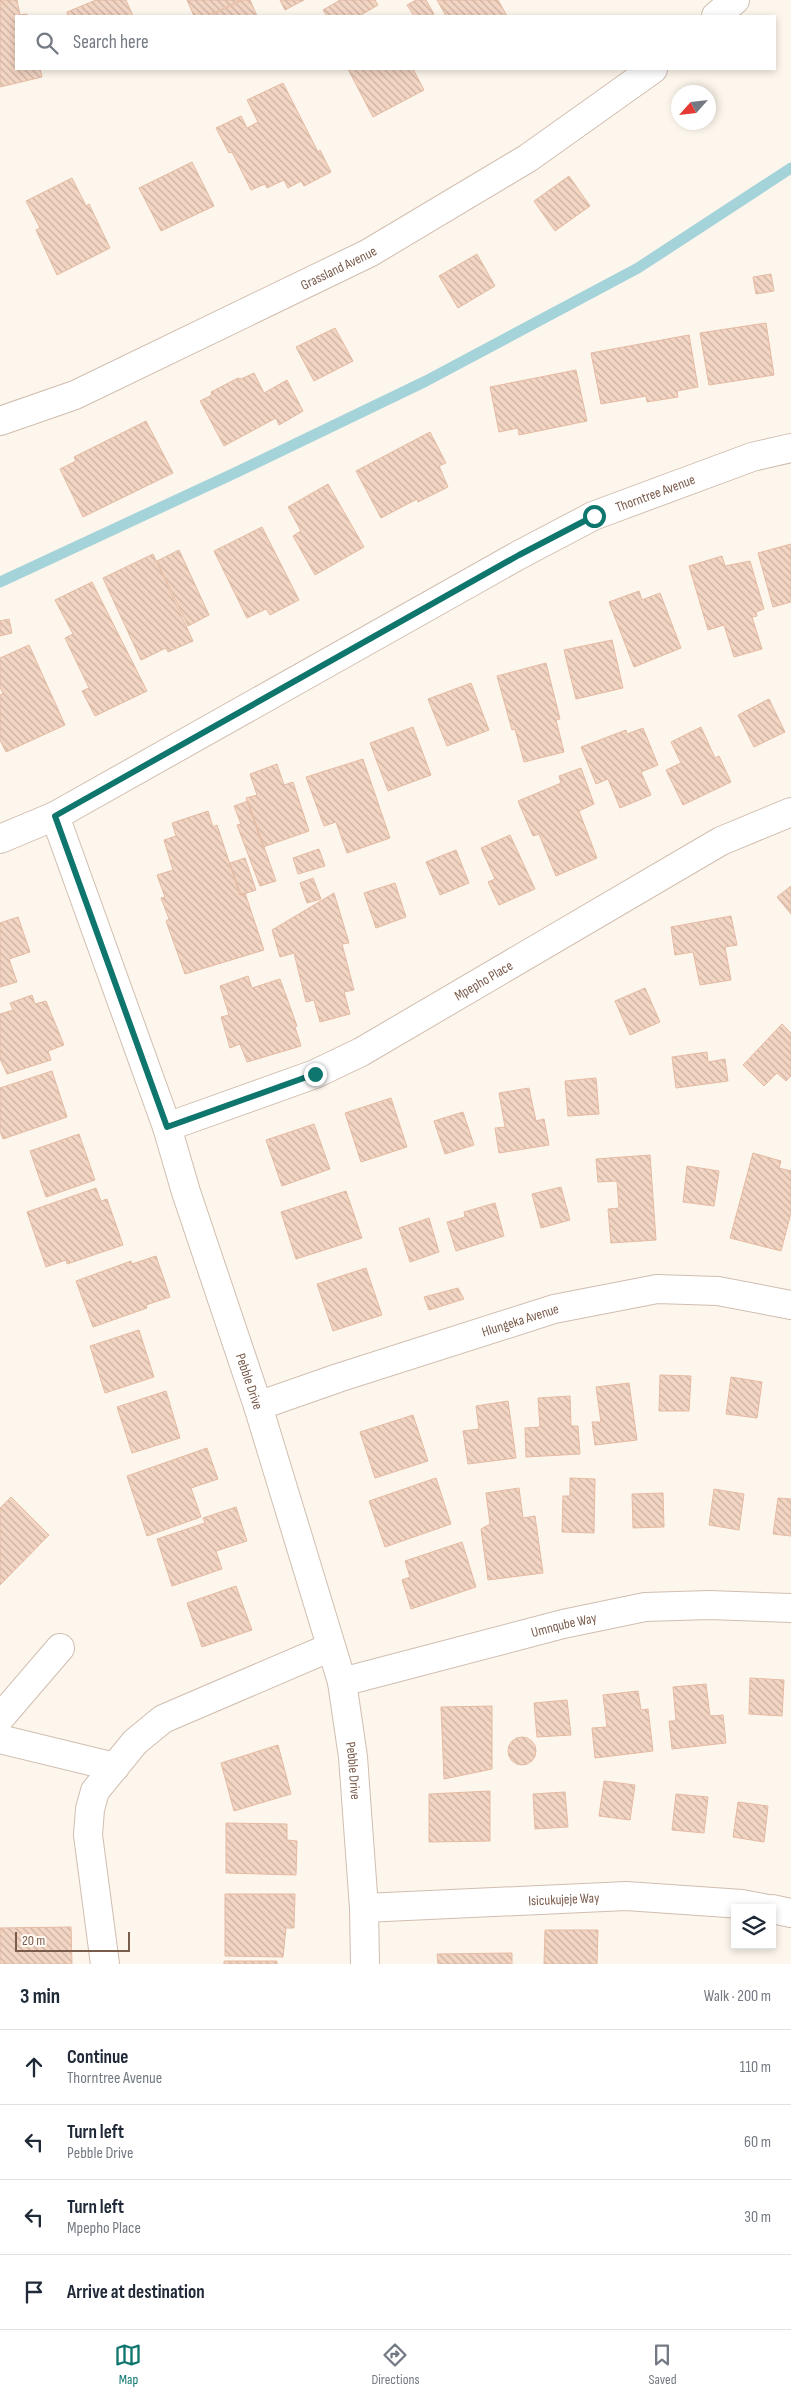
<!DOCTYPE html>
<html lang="en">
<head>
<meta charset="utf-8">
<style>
	:root { --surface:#fff; --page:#f6f6f7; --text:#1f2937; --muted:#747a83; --line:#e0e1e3; --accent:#0f766e }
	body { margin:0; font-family:"Sofia Sans Condensed",sans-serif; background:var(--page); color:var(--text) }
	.controls { position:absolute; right:15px; bottom:15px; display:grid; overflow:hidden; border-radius:0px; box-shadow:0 2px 8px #0003 }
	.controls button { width:45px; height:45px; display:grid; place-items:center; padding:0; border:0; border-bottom:1px solid var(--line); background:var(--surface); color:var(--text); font:25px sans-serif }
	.compass { position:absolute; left:671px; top:85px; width:45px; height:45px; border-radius:50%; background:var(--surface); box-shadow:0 2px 8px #0003; rotate:243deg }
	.scale { position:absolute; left:15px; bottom:12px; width:115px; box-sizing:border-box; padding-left:5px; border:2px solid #7a5c4d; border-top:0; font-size:14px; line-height:18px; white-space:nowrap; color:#7a5c4d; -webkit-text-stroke:4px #fffaf3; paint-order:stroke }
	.stop { position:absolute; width:15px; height:15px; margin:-11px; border:4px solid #0f766e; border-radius:50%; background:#fff }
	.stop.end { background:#0f766e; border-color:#fff; box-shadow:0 1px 5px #0008 }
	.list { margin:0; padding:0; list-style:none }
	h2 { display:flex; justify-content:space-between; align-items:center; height:65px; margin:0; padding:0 20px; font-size:21px }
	h2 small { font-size:16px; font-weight:400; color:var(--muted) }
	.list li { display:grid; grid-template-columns:32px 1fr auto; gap:15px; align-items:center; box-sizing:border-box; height:75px; padding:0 20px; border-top:1px solid var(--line) }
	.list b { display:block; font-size:19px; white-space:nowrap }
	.list p { margin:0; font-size:16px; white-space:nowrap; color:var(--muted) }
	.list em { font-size:16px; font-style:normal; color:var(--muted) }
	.icon { flex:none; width:28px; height:28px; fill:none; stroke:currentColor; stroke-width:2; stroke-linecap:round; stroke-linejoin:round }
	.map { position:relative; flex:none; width:791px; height:1964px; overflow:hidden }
	.search { position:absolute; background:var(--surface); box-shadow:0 2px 8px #0003; left:15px; right:15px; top:15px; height:55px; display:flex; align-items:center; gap:12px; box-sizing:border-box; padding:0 18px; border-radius:0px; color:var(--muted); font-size:19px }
	.sheet { height:365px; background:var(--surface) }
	nav { display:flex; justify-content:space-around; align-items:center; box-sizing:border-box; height:70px; border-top:1px solid var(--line); background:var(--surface); font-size:14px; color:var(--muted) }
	nav a { display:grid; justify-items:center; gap:2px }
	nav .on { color:var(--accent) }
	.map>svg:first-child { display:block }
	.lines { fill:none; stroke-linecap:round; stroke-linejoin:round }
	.stream { stroke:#a5d3da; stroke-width:11 }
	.building { fill:url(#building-back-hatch); stroke:#e6bba3 }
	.minor-casing { stroke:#d1beb0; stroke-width:30 }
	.minor { stroke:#fff; stroke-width:28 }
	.route { stroke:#0f766e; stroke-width:6 }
	.labels { text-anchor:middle; stroke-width:5; stroke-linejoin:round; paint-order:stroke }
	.street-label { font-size:14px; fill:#7a5c4d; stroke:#fffaf3 }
</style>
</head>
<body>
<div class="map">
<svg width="791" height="1964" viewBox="0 0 791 1964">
	<defs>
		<pattern id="building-back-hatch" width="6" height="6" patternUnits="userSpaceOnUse" patternTransform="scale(1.25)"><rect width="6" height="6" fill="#f3d5c3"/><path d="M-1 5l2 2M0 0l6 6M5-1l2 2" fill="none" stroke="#cab0a1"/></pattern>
	</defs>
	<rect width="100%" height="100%" fill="#fdf6ec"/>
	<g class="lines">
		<path class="stream" d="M0,582l237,-110 189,-91 212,-113 153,-100"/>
	</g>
	<path class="building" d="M0,0h17l3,15 7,-1v2h-11v53h24l2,8 -42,10z
		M96,0h30l7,16h-65l-1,-4z
		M187,0h54l-34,16h-13z
		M243,0h7l7,16h-47z
		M280,0h24l-19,10z
		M340,0h35l3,5 -19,11h-32l-4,-6z
		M416,0h10l8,14 -5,2h-15l-7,-11z
		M437,0h61l9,16h-61z
		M348,69h65l11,21 -51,27z
		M283,83l35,69 2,-2 11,22 -27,14 -3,-5 -13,7 -4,-8 -17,8 -2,-4 -14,6 -19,-38 -3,1 -13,-25 25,-12 6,12 11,-6 -11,-22z
		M192,162l22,44 -53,25 -22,-43z
		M569,176l21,30 -35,25 -21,-30z
		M72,178l14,28 3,-2 21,44 -53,27 -21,-45 4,-2 -14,-27z
		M477,254l18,32 -37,22 -19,-32z
		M771,274l3,17 -18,3 -3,-17z
		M766,323l8,52 -65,10 -9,-52z
		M335,328l18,33 -39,20 -18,-34z
		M689,335l9,52 -21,4 1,6 -31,5 -1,-6 -45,8 -10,-51z
		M576,370l11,51 -68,14 -1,-7 -19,4 -9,-45z
		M254,373l10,20 23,-13 16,31 -24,14 -3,-7 -52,28 -24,-45 12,-6 -1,-3 27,-14 3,1z
		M146,421l27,52 -90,44 -23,-48 16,-8 -2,-4z
		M430,432l16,31 -7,3 9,21 -30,15 -1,-3 -36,19 -25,-47z
		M328,484l36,63 -49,28 -22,-39 8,-5 -13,-24z
		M262,527l37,73 -29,15 -4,-6 -19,9 -33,-67z
		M791,544v58l-18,5 -15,-54z
		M179,550l30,65 -21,11 -31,-65z
		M153,554l40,87 -25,11 -2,-4 -25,12 -38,-82z
		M722,556l3,10 25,-5 14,48 -8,3 1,4 -5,1 10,32 -28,8 -10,-32 -16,5 -19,-64z
		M92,582l55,109 -52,25 -13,-25 7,-3 -24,-50 8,-4 -18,-34z
		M639,591l3,9 18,-7 21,55 -47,19 -25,-65z
		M9,619l3,14 -12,3v-15z
		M612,640l11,48 -47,11 -12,-49z
		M29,645l36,80 -59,27 -6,-12v-45l3,-1 -3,-7v-29z
		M546,663l14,56 -4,1 8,32 -40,10 -9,-33 -3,1 -15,-54z
		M471,683l18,47 -42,16 -19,-47z
		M769,699l16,33 -31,15 -16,-32z
		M413,727l18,48 -43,16 -18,-48z
		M701,727l14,31 4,-2 12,26 -48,23 -17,-35 15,-7 -10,-21z
		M643,728l15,37 -17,7 10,23 -31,13 -12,-29 -12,5 -15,-37 45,-17 1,4z
		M363,759l27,79 -43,15 -11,-31 -12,4 -18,-49z
		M277,764l7,21 9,-3 16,49 -46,16 -17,-49 11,-3 -7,-21z
		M581,768l13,36 -15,7 18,47 -41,18 -17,-42 -6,2 -15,-35 43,-18 -2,-7z
		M248,801l28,80 -16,5 -23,-61 4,-1 -7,-18z
		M208,811l5,16 4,-2 23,70 5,-2 19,57 -79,24 -19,-53 3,-2 -8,-21 4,-1 -8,-22 16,-5 -9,-30 12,-4 -4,-13z
		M510,835l25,54 -36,16 -11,-23 7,-3 -14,-31z
		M319,849l6,17 -27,8 -5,-16z
		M456,850l13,33 -29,12 -14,-33z
		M245,858l11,32 -15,5 -11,-32z
		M313,878l8,21 -14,4 -7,-20z
		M395,883l11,34 -30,11 -12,-35z
		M791,886v28l-14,-17z
		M334,893l15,50 -7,1 12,46 -10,2 6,22 -30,8 -6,-22 -8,2 -12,-49 -14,4 -8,-27z
		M731,916l6,29 -12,2 6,33 -31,5 -7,-33 -18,3 -4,-28z
		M18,917l12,35 -21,7 8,23 -17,5v-64z
		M248,976l4,12 28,-9 17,47 -2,1 6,19 -54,16 -7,-18 -10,4 -9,-31 8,-2 -9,-29z
		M645,988l15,34 -30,13 -15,-34z
		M32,995l3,9 11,-3 18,44 -16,6 3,9 -44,14 -7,-15v-45l13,-4 -3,-7z
		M782,1024l9,9v43l-5,5 -9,-8 -13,13 -21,-21z
		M707,1052l1,10 17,-3 3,22 -52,7 -4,-31z
		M52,1071l15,46 -64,22 -3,-8v-43z
		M596,1078l3,36 -31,2 -3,-35z
		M529,1088l7,33 8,-2 5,26 -50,8 -4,-25 10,-1 -6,-34z
		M391,1098l16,49 -46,15 -16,-49z
		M463,1112l11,33 -29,9 -11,-33z
		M314,1124l16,45 -48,17 -16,-46z
		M79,1134l16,46 -49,17 -16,-46z
		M753,1153l28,8 -2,7 12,3v42l-10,38 -51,-13z
		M650,1155l6,85 -45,3 -3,-34 11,-1 -2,-27 -19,1 -2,-23z
		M687,1166l32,5 -5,35 -31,-4z
		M561,1187l9,33 -29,8 -9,-34z
		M96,1188l5,13 6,-2 16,46 -56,19 -1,-4 -20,7 -19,-55z
		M346,1191l16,47 -66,21 -15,-47z
		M495,1203l9,33 -48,15 -9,-29 18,-5 -1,-5z
		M429,1218l10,34 -29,10 -11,-34z
		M156,1256l14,41 -24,8 1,3 -54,19 -17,-46 55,-20 1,3z
		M366,1268l16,47 -49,16 -16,-47z
		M458,1288l6,11 -35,11 -5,-13z
		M139,1330l15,47 -49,16 -15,-47z
		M660,1375l31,1 -2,35h-30z
		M731,1377l31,5 -5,36 -31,-4z
		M629,1383l8,57 -42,5 -3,-23h9l-5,-35z
		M166,1391l14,47 -48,15 -15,-46z
		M570,1396l1,30h7l2,28 -54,3 -1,-29 15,-1 -2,-29z
		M508,1401l8,57 -48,6 -5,-33 16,-2 -3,-23z
		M413,1415l15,46 -53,17 -15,-46z
		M207,1448l11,31 -27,9 10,29 -54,19 -20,-60z
		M436,1478l15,46 -66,23 -16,-46z
		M570,1478l25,1 -1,54 -32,-1 1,-36h7z
		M519,1488l4,30 12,-2 8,57 -55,7 -7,-51 9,-5 -4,-31z
		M714,1489l30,5 -5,36 -30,-5z
		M663,1493l1,34 -31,1 -1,-34z
		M11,1497l38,38 -49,50v-77z
		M778,1498l13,1v37l-18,-2z
		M236,1507l11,34 -31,10 6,18 -50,17 -15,-47 48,-16 -2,-5z
		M462,1542l14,45 -65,22 -9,-29 8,-3 -5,-16z
		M236,1586l16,44 -50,17 -15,-44z
		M750,1678l34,2 -2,36 -33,-2z
		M706,1684l4,32 13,-1 3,28 -54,6 -3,-28h7l-3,-34z
		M638,1691l3,19 7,-1 5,42 -58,7 -3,-30 15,-1 -4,-32z
		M567,1700l4,35 -34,2 -3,-34z
		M492,1706v63l-48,10 -3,-72z
		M508 1751a14 14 0 1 1 28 0a14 14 0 1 1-28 0Z
		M278,1745l13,49 -57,17 -13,-48z
		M604,1781l31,4 -5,35 -31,-4z
		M490,1791v50l-61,1v-48z
		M565,1792l3,35 -33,2 -2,-35z
		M676,1794l32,3 -4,36 -32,-3z
		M738,1802l30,4 -4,36 -31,-5z
		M226,1823l61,1v16l10,1 -1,34 -70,-2z
		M225,1894h70l-1,34h-8l-3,29 -58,-1z
		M71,1927l1,37h-72v-36z
		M545,1930h53l-1,34h-53z
		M512,1953v11h-74l-1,-10z
		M224,1961h53v3h-53z"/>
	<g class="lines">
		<g class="minor-casing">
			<g id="minor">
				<path d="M716,16l19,-16"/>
				<path id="s1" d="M0,421l75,-26 294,-142 159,-95 125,-89"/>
				<path id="s2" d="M55,816l112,311 19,65 72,214 84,276 11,75 11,151 1,56"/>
				<path id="s3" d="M0,839l55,-23 464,-261 74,-39 159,-59 39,-9"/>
				<path id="s4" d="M167,1127l148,-53 46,-22 360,-211 70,-29"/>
				<path id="s5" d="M258,1406l80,-28 216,-69 103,-20 61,2 73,14"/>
				<path id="s6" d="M342,1682l221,-58 82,-17 64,-2 82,3"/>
				<path d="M0,1718l60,-70"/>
				<path d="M0,1739l115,28"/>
				<path id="s7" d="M364,1908l262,-12 116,8 21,4"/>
				<path d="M772,1909l19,4"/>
				<path d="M105,1964l-17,-129 2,-26 5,-18 40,-49 28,-23 168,-72"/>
			</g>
		</g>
		<use href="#minor" class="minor"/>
	</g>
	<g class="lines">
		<path class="route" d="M315,1074l-148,53 -112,-311 464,-261 75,-39"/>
	</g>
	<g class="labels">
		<g class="street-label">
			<text dy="5" stroke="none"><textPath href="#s1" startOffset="372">Grassland Avenue</textPath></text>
			<text dy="5" stroke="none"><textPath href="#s3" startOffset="742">Thorntree Avenue</textPath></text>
			<text dy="5" stroke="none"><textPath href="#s4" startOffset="350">Mpepho Place</textPath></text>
			<text dy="5" stroke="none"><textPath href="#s5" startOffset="276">Hlungeka Avenue</textPath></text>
			<text dy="5" stroke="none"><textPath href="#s2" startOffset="598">Pebble Drive</textPath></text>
			<text dy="5" stroke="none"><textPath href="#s6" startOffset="229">Umnqube Way</textPath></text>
			<text dy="5" stroke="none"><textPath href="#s2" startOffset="1002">Pebble Drive</textPath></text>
			<text dy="5" stroke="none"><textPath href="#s7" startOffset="200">Isicukujeje Way</textPath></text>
		</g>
	</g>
</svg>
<div class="controls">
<button><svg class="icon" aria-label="layers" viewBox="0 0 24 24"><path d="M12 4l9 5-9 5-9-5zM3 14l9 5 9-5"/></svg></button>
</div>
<svg class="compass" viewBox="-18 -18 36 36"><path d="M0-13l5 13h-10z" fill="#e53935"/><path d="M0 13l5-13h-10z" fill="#747a83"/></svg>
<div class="scale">20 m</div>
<div class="stop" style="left:594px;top:516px"></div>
<div class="stop end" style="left:315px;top:1074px"></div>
<div class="search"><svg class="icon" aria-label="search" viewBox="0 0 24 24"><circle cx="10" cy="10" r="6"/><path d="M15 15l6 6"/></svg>Search here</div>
</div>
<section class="sheet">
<h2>3 min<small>Walk · 200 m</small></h2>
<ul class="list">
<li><svg class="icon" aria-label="ahead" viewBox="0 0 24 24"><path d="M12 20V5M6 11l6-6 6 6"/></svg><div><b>Continue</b><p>Thorntree Avenue</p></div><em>110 m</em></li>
<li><svg class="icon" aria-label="left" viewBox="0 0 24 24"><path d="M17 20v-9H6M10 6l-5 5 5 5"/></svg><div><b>Turn left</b><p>Pebble Drive</p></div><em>60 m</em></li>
<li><svg class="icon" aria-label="left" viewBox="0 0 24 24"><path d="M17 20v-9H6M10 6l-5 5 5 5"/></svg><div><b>Turn left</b><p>Mpepho Place</p></div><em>30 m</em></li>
<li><svg class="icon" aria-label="arrive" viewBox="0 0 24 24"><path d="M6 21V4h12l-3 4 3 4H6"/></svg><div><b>Arrive at destination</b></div></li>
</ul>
</section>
<nav>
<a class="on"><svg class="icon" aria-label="map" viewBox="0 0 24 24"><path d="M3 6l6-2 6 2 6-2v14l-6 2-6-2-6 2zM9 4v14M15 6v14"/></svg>Map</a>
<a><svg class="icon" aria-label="directions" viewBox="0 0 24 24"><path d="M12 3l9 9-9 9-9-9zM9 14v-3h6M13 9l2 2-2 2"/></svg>Directions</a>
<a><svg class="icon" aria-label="saved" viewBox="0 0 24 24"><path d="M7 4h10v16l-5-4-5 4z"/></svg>Saved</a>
</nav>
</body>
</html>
